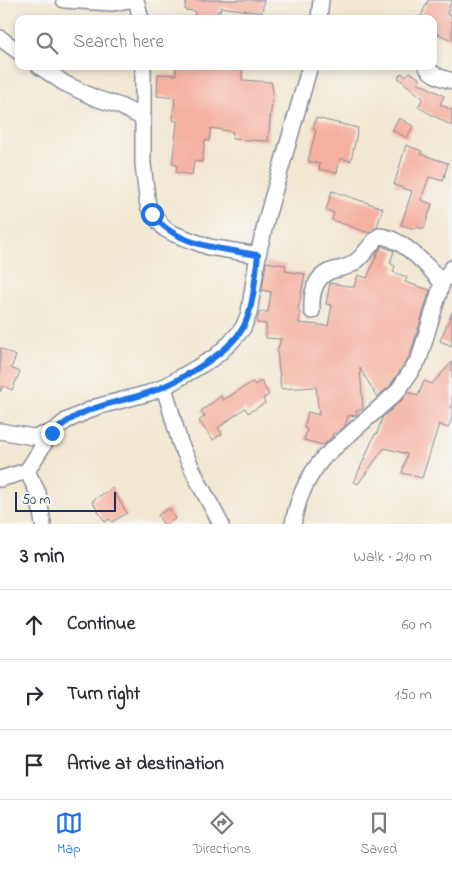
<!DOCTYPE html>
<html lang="en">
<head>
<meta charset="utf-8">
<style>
	:root { --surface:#fff; --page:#f2f2f3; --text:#2b2b33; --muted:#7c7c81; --line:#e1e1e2; --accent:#1a73e8 }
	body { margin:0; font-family:"Indie Flower",sans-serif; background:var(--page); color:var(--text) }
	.scale { position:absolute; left:15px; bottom:12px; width:101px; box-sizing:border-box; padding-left:5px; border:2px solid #1b2f5e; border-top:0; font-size:14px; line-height:18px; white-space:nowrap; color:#1b2f5e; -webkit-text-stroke:4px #f6f6f2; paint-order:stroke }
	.stop { position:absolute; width:15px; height:15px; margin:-11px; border:4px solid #1a73e8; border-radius:50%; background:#fff }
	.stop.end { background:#1a73e8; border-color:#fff; box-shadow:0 1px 5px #0008 }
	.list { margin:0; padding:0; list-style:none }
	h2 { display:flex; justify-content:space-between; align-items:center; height:65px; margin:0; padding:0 20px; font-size:21px }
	h2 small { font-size:16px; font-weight:400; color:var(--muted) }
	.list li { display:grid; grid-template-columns:32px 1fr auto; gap:15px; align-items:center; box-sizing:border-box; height:70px; padding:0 20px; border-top:1px solid var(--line) }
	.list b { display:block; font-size:19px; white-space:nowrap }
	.list em { font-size:16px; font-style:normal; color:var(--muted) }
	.icon { flex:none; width:28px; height:28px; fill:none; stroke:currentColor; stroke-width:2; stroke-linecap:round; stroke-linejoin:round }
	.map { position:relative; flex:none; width:452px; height:524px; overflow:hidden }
	.search { position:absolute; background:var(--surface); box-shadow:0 2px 8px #0003; left:15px; right:15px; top:15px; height:55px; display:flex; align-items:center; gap:12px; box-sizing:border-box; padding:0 18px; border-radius:10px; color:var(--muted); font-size:19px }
	.sheet { height:275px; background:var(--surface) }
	nav { display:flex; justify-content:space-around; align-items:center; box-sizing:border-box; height:70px; border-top:1px solid var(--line); background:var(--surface); font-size:14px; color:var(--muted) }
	nav a { display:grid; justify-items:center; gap:2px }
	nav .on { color:var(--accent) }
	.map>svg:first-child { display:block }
	.building { fill:#f5b1a0 }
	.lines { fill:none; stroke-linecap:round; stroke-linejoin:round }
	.street-casing { stroke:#868b98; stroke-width:18 }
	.street { stroke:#fff; stroke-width:15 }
	.route { stroke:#1a73e8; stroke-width:6 }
</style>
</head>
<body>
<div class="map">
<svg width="452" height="524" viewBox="0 0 452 524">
	<rect width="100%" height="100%" fill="#f6f6f2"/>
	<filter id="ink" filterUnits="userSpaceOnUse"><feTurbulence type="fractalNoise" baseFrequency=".02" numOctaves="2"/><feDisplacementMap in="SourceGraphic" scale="10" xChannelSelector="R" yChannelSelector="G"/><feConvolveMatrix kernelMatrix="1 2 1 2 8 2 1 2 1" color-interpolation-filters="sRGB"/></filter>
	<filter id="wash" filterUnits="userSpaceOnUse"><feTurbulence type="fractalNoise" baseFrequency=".0096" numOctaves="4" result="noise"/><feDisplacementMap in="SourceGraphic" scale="20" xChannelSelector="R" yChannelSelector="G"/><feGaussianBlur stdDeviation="1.12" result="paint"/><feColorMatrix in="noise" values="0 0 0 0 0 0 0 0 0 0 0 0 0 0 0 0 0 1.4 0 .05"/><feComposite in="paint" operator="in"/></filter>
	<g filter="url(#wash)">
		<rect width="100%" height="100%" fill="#f2e7d1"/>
		<g id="blocks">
			<path class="building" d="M186,0h78l-2,13 -41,-6 -1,4h-3l-1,8h-22l1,-8 -10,-1z
				M428,0h24l-5,14 5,2v24l-19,-8v-13h-13z
				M176,66h66v14l29,2 2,9 -5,50 -36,-2 1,-7 -22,-4 -2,13 -4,-1 -3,22 -8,-1 -2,14 -16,-3 1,-7 -5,-1 5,-40v-3l-4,-1 2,-22 -18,-2 1,-22 18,1z
				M410,72l10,7 -3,3 27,14 -4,8 12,6v16l-34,-19 5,-9 -25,-20 3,-5 5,3z
				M316,118l42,10 -7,33 -11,-3 -3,15 -18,-4 1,-5 -12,-3 8,-31 -3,-1z
				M399,118l14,8 -6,12 -15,-8z
				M406,145l16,6 -2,3 28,9 -5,18 -14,-4 -8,23 11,4 -8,25 -8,-2 -1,2 -14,-4 11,-34 -18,-6z
				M332,191l51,17 -6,19 -8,6 -37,-13 2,-7 -8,-3z
				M382,246l12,5 -4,12 5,3 -2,6 14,5 -2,5 25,8 -20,65 -20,31 -13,11 -17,-29 3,41 -7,2 1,4 -9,1 -3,10 -9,8 -3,-1 -1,4 -9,8 -19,-5 3,-11 -3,-1 4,-16 11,3 -3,-28 -35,2 -4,-38 4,-12 -15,-1v-14l-9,-1 2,-11h9l3,-20 -9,-2 4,-28 20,3 -1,6 20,3 -7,36 2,1 -1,12 29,3 4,-21 -6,-1 4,-21 24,4 4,-12 9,3 11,-26z
				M452,312v34l-12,-5z
				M0,348l16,8 -5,12 9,4 -8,18 -9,-4 -3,6z
				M452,362v57l-4,9 -9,-4 -17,54 -20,-5 5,-19 -23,-6 -26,36 -4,-2 21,-48h2l5,-16 21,-19 5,-7 10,4 6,-15 8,3z
				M261,381l8,14 -6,3 2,5 -17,10 -3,-5 -27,20 4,6 -9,6 -14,-19 6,-5 -4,-5 20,-15 2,4 30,-18 2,3z
				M112,488l15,25 -15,9 -2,-3 -5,3 -13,-21z
				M169,508l6,11 -8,5h-4l-5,-9z"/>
		</g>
	</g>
	<g filter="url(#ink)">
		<use href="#blocks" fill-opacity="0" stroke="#868b98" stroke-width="1"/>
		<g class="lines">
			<g class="street-casing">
				<path id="street" d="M64,0l49,3 16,-3
					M136,0l5,19
					M319,19l2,-19
					M0,38l19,14
					M39,66l25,17 31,15 25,8 23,12
					M143,66v98l5,42 4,7 13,16 9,5 35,13 49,8
					M426,66c5,9 16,12 26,15
					M312,311c-1,-17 2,-36 22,-41 8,-2 14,-2 21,-8 10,-7 15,-18 24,-26 22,1 49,30 63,47
					M164,387l16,56 19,40 22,41
					M0,431l33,6 18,-4
					M27,471l11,22 5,31
					M0,479l27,-8 24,-38 15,-12 30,-14 53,-14 15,-6 51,-30 16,-15 12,-14 6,-15 9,-58 9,-38 43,-151
					M293,524c4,-24 15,-48 31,-67l73,-65 22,-33 23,-76 10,-15"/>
			</g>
			<use href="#street" class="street"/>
		</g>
	</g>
	<g class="lines" filter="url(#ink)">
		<path class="route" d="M52,433c29,-25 50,-27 86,-37 30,-8 91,-41 106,-70 10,-21 11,-48 14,-71 -37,-6 -82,-9 -106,-41"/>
	</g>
</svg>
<div class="scale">50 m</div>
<div class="stop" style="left:152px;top:214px"></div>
<div class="stop end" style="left:52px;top:433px"></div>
<div class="search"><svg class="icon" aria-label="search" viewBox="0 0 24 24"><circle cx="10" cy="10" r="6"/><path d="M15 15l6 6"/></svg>Search here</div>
</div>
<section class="sheet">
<h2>3 min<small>Walk · 210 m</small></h2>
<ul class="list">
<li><svg class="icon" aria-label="ahead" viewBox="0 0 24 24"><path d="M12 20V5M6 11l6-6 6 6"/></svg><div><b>Continue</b></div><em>60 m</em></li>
<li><svg class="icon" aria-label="right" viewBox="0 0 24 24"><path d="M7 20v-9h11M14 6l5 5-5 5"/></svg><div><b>Turn right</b></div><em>150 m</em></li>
<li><svg class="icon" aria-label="arrive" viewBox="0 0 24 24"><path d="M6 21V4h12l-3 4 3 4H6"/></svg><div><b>Arrive at destination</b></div></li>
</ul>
</section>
<nav>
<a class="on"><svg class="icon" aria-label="map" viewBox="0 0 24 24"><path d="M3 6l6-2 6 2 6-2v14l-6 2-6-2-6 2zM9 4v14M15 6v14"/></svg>Map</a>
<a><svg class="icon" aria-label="directions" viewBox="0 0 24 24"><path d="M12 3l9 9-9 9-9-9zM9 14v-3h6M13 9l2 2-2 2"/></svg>Directions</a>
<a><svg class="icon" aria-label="saved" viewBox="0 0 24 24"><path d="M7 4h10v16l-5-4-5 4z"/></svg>Saved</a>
</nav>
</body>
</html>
